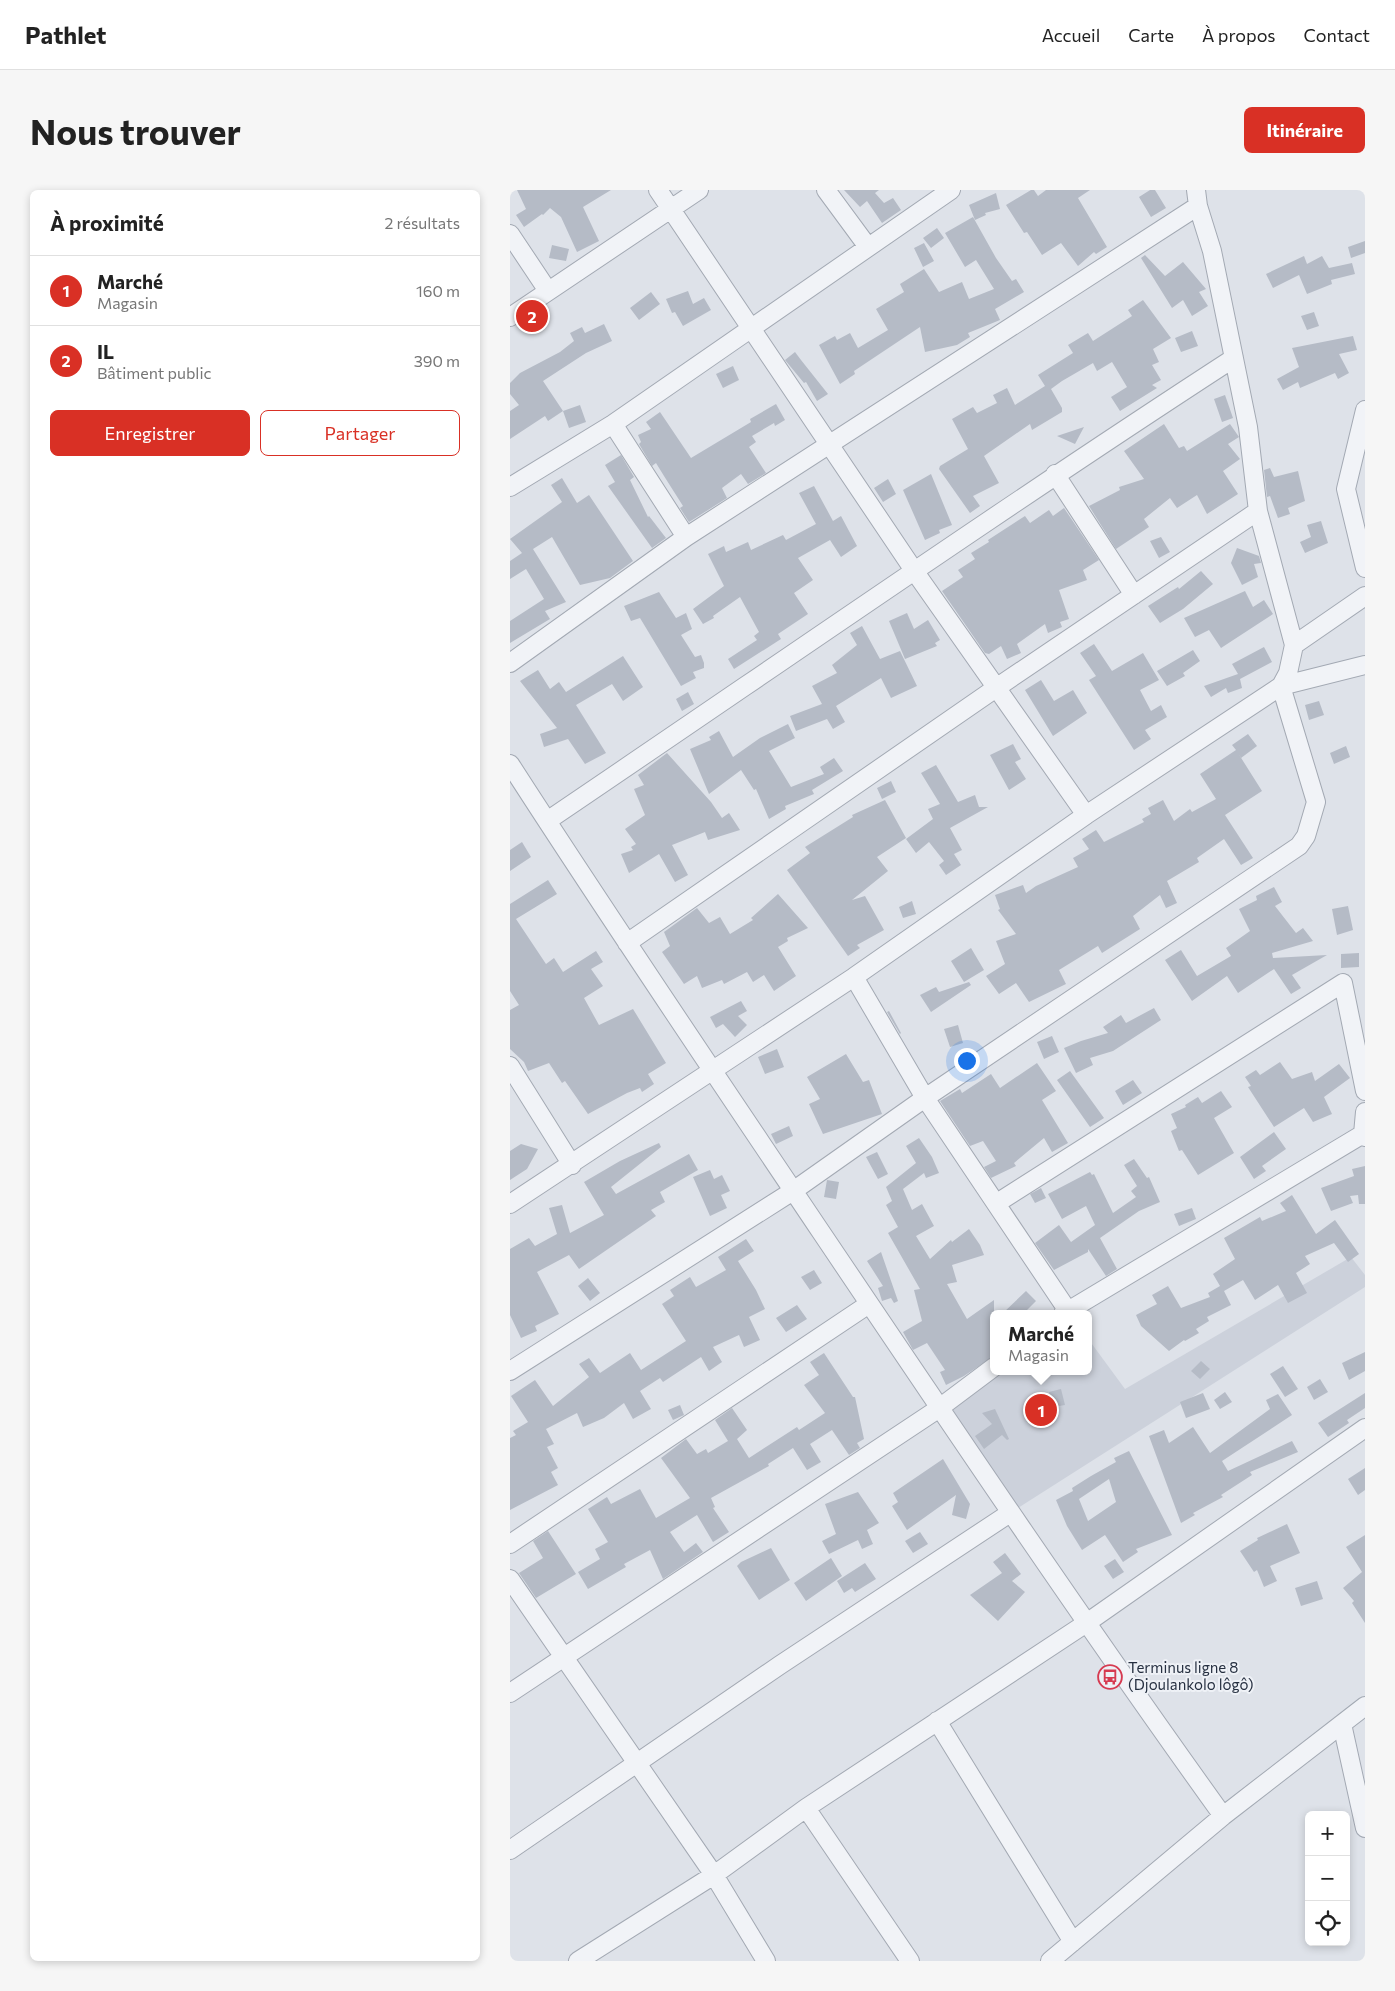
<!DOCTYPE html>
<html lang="fr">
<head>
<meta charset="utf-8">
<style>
	:root { --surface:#fff; --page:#f6f6f6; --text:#222; --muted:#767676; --line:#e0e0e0; --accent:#d93025 }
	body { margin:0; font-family:Commissioner,sans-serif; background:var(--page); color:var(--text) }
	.controls { position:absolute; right:15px; bottom:15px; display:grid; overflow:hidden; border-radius:8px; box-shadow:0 2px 8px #0003 }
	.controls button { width:45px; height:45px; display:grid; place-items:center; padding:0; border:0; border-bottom:1px solid var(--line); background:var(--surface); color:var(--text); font:25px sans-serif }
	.you { position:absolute; left:456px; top:870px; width:18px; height:18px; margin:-12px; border:4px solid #fff; border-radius:50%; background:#1a73e8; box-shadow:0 0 0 8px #1a73e833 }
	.badge { display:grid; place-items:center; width:32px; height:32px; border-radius:50%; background:var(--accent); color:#fff; font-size:16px; font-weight:700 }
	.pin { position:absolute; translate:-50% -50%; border:2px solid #fff; box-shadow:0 1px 5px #0006 }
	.popup { position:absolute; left:480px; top:1120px; width:102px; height:65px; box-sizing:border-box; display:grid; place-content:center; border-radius:8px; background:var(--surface); filter:drop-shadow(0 1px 4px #0005); font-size:16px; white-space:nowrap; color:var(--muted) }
	.popup b { font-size:19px; color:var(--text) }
	.popup::after { content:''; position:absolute; left:50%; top:100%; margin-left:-10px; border:10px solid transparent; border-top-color:var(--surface) }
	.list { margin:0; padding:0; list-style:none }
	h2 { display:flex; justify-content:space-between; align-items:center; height:65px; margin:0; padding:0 20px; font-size:21px }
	h2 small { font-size:16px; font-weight:400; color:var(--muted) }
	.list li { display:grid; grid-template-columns:32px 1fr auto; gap:15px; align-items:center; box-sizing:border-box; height:70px; padding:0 20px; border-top:1px solid var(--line) }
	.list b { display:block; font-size:19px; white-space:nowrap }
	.list p { margin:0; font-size:16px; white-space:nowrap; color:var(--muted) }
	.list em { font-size:16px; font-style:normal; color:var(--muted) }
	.actions { display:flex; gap:10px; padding:15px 20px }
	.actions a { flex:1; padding:11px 0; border:1px solid var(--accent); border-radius:8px; text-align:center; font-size:18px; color:var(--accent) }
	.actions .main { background:var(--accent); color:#fff }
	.icon { flex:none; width:28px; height:28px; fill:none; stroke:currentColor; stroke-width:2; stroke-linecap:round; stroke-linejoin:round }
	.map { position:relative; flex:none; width:855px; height:1771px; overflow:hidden; border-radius:8px }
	header { display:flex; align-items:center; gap:30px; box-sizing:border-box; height:70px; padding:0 25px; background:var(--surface); border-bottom:1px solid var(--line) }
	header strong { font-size:24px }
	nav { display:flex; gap:28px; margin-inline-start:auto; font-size:18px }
	.intro { display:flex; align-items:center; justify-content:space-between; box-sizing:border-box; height:120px; padding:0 30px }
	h1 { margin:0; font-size:35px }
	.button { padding:12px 22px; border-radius:8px; background:var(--accent); color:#fff; font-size:18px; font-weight:700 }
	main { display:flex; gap:30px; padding:0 30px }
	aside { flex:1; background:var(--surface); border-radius:8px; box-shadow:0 2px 8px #0003 }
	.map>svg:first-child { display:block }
	.built { fill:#ccd1db }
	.building { fill:#b5bbc6; fill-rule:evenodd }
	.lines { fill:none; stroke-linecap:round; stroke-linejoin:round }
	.minor-casing { stroke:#a3a9b3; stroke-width:20 }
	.minor { stroke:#f1f3f7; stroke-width:18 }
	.labels { text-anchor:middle; stroke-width:4; stroke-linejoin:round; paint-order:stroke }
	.poi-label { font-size:15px; fill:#263041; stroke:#eef1f6; text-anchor:start }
</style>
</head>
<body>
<header>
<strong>Pathlet</strong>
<nav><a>Accueil</a><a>Carte</a><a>À propos</a><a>Contact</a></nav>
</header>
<div class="intro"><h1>Nous trouver</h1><a class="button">Itinéraire</a></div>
<main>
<aside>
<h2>À proximité<small>2 résultats</small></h2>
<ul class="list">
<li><span class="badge">1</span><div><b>Marché</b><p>Magasin</p></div><em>160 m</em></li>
<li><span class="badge">2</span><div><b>IL</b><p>Bâtiment public</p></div><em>390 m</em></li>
</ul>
<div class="actions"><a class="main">Enregistrer</a><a>Partager</a></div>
</aside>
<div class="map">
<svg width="855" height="1771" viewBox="0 0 855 1771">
	<rect width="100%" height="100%" fill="#dee2e9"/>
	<path class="built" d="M841,1067l14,18v12l-355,226 -72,-104 56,-38h94l1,-31 36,49z"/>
	<path class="building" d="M7,0h94l-28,17 16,34 -22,11 -16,-35 -11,-9 -7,7 -1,-1 -18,13 -8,-12 10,-6z
		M334,0h35l-4,3 9,10 9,-5 8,12 -19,13 -15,-22 -7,6z
		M521,0h3l4,6 8,-6h44l-12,8 29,49 -11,7 -2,-2 -16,14 -17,-23 -19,12 -15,-23 -3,1 -18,-28z
		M640,0h5l11,18 -15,9 -12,-20z
		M486,3l4,16 -15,4 1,2 -11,5 -6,-15z
		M463,27l23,41 16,23 4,-2 8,13 -29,17 5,11 -32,13 2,4 -13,8 -32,7 -5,-25 -66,44 1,3 -15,10 -21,-39 16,-9 2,4 13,-7 8,15 30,-18 -12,-21 28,-17 -4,-8 24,-15 15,23 23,-10 7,17 25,-10 -18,-29 -11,7 -20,-34z
		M427,38l7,10 -13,10 -8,-10z
		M855,51v12l-14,5 -3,-11z
		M414,53l10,18 -11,6 -9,-19z
		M42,55l17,4 -3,12 -17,-3z
		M635,65l20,21 18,-14 23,27 -7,3 9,14 -16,10 -9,-16 -11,8 -31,-50z
		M794,66l3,8 15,-8 7,12 23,-5 3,11 -24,6 1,4 -25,10 -8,-19 -26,13 -7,-14z
		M178,101l5,13 11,-6 7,12 -28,16 -8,-14 -3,1 -6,-14z
		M141,102l9,12 -21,16 -9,-12z
		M633,110l28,38 -18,11 6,13 -7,3 9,15 -9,5 5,3 -37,23 -9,-14 16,-10 -15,-25 -15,9 -4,-8 -31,18 -11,8 11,19v4l-30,18 -2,-6 -46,32 15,27 -26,13 7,10 -10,7 -31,-44 1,-3 28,-17 -16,-30 21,-12 4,6 20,-10 -4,-8 14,-7 8,17 30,-19 -7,-11 35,-22 -5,-8 20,-12 5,8 39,-25 -4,-6z
		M804,122l5,14 -12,4 -6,-14z
		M94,134l8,17 -26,12 -43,28 20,30 -15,10 -3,-5 -35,23v-28l9,-6 -9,-11v-11l10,-10 40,-21 14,-11 -4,-8 12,-6 3,6z
		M682,141l6,15 -17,6 -6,-14z
		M843,146l4,14 -18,4 10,19 -11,6 -3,-6 -35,15 -2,-6 -15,8 -6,-11 22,-12 -7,-19z
		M285,162l6,8 27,34 -11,7 -11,-19 -2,1 -19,-23z
		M223,176l6,14 -16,8 -7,-14z
		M715,205l8,23 -11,4 -8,-23z
		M266,214l9,16 -10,6 -1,-3 -22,13 4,6 -7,5 17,26 -18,11 -7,-10 -19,14 5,10 -38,24 -9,-14 3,-2 -19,-30 -8,-13 -4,3 -13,-22 2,-2 -3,-7 13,-6 -5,-7 14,-10 31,46 60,-36 -1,-3z
		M70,215l6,17 -17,6 -6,-17z
		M654,234l15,24 5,-2 3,5 43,-27 9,13 -11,7 12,15 -17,12 15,23 -31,20 -10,-19 -20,13 -7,-10 -26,21 5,8 -33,22 -27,-43 31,-16 -1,-3 25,-8 -20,-28z
		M574,237l-9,17 -18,-8z
		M111,265l13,22 -4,3 18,37 1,-1 17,22 -14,10 -44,-62 7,-4 -10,-17z
		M760,278l4,9 24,-6 7,30 -17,7 2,6 -12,4 -8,-22 -3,1 -3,-27z
		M421,284l21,51 -13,5 1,3 -15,7 -22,-50z
		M52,288l15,25 12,-8 44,66 -23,17 -30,7 -28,-48 -19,12 33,53 -21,9 5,8 -40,24v-22l34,-22 -18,-30 -16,10v-18l12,-8 -12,-14 52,-37 -11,-17z
		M378,289l8,15 -13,8 -9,-14z
		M304,296l19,35 8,-5 16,30 -16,11 -11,-17 -32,18 15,22 -19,13 14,21 -30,20 3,5 -47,30 -6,-10 29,-19 -3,-4 5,-4 -19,-35 -27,19 1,2 -11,6 -10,-15 31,-23 -16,-32 16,-8 2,6 22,-10 3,8 32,-15 3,5 30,-16 -17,-31z
		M554,318l35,52 -16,10 4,10 -28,10 10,29 -9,3 2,5 -14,6 -3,-9 -28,20 4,9 -14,6 -6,-13 -12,8 -4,-1 -43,-62 21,-14 -5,-7 17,-11 -4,-6 18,-11 -1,-2 37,-24 5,7 19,-13 4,6z
		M811,331l7,22 -23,10 -5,-11 11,-5 -4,-12z
		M651,347l9,15 -11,6 -9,-17z
		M727,358l22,8 2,7 -7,1 4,13 -16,8 -11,-22z
		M691,381l12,13 -30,25 -23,14 -12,-17 30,-19 1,2z
		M735,401l8,16 11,-7 9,14 -52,34 -12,-18 -14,7 -11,-19z
		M149,402l17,26 10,-5 6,16 -11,6 14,22 6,-2 3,8v5l-11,4 3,6 -15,8 -41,-68 -9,3 -7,-15z
		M397,423l7,16 14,-9 12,20 -5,3 2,3 -32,13 -16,-38z
		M352,436l18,33 20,-8 17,35 -26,12 -10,-20 -45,28 9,16 -12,7 -6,-10 -31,12 -6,-15 32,-12 -10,-18 25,-13 -5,-8 25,-20 -7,-12z
		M584,454l18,27 31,-18 16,27 -19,10 11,21 10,-6 6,12 -22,13 6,9 -17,11 -45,-70 7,-4 -16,-23z
		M754,457l8,15 -32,17 2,9 -14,5 -2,-5 -15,9 -7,-11 34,-12 -6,-10z
		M683,460l7,11 -17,12 2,3 -18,10 -10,-15z
		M113,466l20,31 -20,14 -11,-17 -36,21 30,48 -21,11 -17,-25 -24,8 -4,-13 17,-6 -37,-47 18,-11 12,19 9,-7 7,10z
		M531,490l13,21 19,-11 14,23 -34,23 -28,-46z
		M178,502l6,12 -12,7 -6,-12z
		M809,511l5,14 -15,5 -4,-15z
		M278,534l7,14 -26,13 22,36 33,-13 -4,-7 14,-9 9,13 -31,19 2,4 -29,12 1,3 -17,10 -13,-30 -2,1 -13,-20 -32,24 -19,-45 21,-9 -2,-3 10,-6 14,26 27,-19z
		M738,544l9,12 -16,12 -3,-5 24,38 -37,24 28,43 -12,7 -17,-26 -27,19 2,4 -32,19 10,22 -11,5 -6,-13 -27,21 7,13 -38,24 -4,-7 -39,24 7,14 -37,18 -13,-19 -17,11 -13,-18 19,-12 -9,-23 20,-7 -18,-24 2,-1 -5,-14 28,-10 3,8 10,-7 42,-19 -5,-9 16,-9 -7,-10 14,-9 8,12 40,-20 -2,-3 9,-5 -3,-6 15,-8 11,21 16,-12 2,3 24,-13 -16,-25 36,-24 -4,-5z
		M503,554l8,15 -6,3 11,17 -17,11 -19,-35z
		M836,556l4,11 -16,7 -4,-11z
		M157,563l44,49 11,16 7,-5 11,17 -32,10 -3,-8 -33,13 16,30 -13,7 -16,-28 -30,19 -8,-19 12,-4 -2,-3 5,-3 -11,-15 20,-14 -11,-26 10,-4 -6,-10z
		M426,575l22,37 17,-7 4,12h9l-38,21 12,22 -8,4 7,11 -15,10 -7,-10 5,-4 -15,-19 -13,11 -10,-14 27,-20 -5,-10 12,-5 -19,-31z
		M381,591l5,11 -14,7 -5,-11z
		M375,610l21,38 -29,19 11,14 -36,29 13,-4 19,34 -27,15 3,3 -12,8 -61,-86 23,-17 -5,-6 48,-30 -1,-2z
		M12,652l9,15 -21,14v-21z
		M38,690l9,14 -41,25 30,45 8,-6 9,14 33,-21 7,11 -12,7 12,17 -19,12 15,27 34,-16 33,54 -18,11 6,10 -12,8 -2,-4 -13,5 -39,21 -23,-33 -3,2 -13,-20 -21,8 -4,-9 -14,-13v-39l9,-5 -9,-14v-87z
		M764,697l8,15 -7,4 21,27 7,-5 10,13 -41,12 1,5 54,-3 -35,20 9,13 -10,6 -17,-25 -36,24 -11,-17 -35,25 -27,-41 16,-10 16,26 34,-20 -5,-8 24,-17 -11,-22 18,-9 -1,-4z
		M268,704l30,34 -21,10 1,3 -10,6 18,29 -22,15 -10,-16 -11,7 -6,-10 -23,12 -2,-4 -20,8 -5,-12 -13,8 -22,-32 8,-6 -6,-14 33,-24 12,15 11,-6 10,17 23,-14 -2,-2z
		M402,711l4,13 -13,4 -4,-11z
		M838,716l5,24 -16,5 -5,-26z
		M461,758l13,22 -20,12 -13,-21z
		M849,763v14l-18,1v-14z
		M459,792l2,3 -40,27 -11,-17 16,-8 3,5z
		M231,811l6,10 -9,5 9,9 -12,12 -12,-13 -7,4 -6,-11z
		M644,818l7,12 -48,31 -23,7 3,7 -17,8 -12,-25 17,-7 27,-8 -5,-6 18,-12 5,8z
		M379,821l12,22 -1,1 -13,-22z
		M448,835l5,18 -13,4 -6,-18z
		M542,846l7,16 -15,7 -7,-17z
		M267,859l7,18 -19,7 -7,-17z
		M336,864l17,28 6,-2 13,34 -59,20 -14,-30 11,-5 -13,-22z
		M770,872l12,17 20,-7 3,9 24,-17 11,14 -26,19 8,17 -19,8 -9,-14 -30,19 -26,-40 3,-1 -6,-9 11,-7 4,5z
		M527,873l19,28 -14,9 26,43 -16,9 -8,-14 -30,25 2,3 -25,12 -7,-11 12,-6 -13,-20 -13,5 -30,-45 20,-12 2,4 29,-19 9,14z
		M560,881l34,47 -14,9 -33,-47z
		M623,890l9,13 -19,12 -8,-14z
		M711,901l11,16 -18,11 20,35 -36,22 -16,-25 -3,1 -8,-20 6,-3 -6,-14 15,-7 -1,-2 13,-8 4,6z
		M279,936l4,10 -17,8 -5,-10z
		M764,942l12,17 -24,17 4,5 -12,8 -14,-22z
		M409,948l13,19 7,16 -13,5 -2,-5 -21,16 9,21 10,-6 12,22 -18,10 14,23 21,-19 1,2 17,-13 11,16 4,10 -32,10 5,17 -10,2 20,35 27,-19v56l-30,20 -18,9 -6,-13 5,-2 -18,-27 -14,7 -10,-18 19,-11 -8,-31 6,-1 -32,-56 10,-6 -12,-22 6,-4 -6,-14 30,-24 -10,-17z
		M149,953l2,4 -50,40 5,7 73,-40 9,16 -38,22 5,10 -14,8 5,6 -77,53 -10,-14 -32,17 22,42 -24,12 2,5 -16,7 -11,-23v-66l19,-11 6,8 22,-12 -8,-26 13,-3 8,28 34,-18 -20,-33 36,-21z
		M11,954l17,5 -11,20 -17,11v-29z
		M367,962l11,22 -10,5 -12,-22z
		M624,969l13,19 2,-1 11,25 -21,9 -39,27 17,31 -11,7 -18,-27v3l-34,18 -19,-27 24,-18 12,17 24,-17 -9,-19 -24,13 -14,-25 42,-22 2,3 2,-1 19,39 23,-16 -5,-6 6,-5 -13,-21z
		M855,976v38h-6l-1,-9 -8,1 3,7 -22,8 -10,-23 33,-12 -2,-7z
		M200,980l4,9 8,-4 8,16 -9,4 6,13 -17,8 -17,-39z
		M317,990l12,2 -3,17 -12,-2z
		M531,998l5,10 -11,5 -5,-9z
		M782,1005l24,39 19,-14 24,34 -11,8 -14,-19 -29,13 5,8 -14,9 11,20 -19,10 -10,-18 -23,15 -12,-20 -19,11 7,14 -24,12 2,4 -13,8 3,4 -14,8 -1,-1 -15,11 -28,-25 -5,-11 21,-11 -5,-9 16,-9 13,22 29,-11 -2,-4 12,-7 -7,-12 22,-15 -11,-21 36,-21 2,4 24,-10 -6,-8z
		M682,1018l4,11 -17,7 -5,-12z
		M236,1049l8,12 -16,10 18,29 9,19 -16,8 11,23 -16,7 -5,-12 -26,12 9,15 -13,9 -8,-14 -38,25 -3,-4 -20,13 11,18 -18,10 -9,-16 -20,15 -21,9 -6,-14 -31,16 8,15 -7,3 11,21 -7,4 7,13 -48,25v-72l6,-3 -3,-4 15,-9 -17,-26 24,-16 18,26 36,-29 -10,-13 10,-6 11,15 30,-20 11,17 45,-29 -24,-37 12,-8 -4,-6 20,-13 6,10 30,-17 -8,-13z
		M371,1062l17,49 -4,2 -3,-5 -9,3 -4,-13 5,-2 -16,-25z
		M304,1080l8,13 -12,7 -9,-13z
		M78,1088l12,15 -10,8 -12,-15z
		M516,1101l10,10 -13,13h-21z
		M287,1115l10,14 -21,13 -10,-14z
		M855,1162v19l-16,9 -7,-17z
		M314,1163l29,44h2l9,42 -7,4 3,5 -11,7 -17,-25 -22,14 11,18 -14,8 -14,-22 -25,16 1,2 -58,32 4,9 -2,1 16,24 -16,10 -16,-27 -27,17 14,20 12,-9 7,9 -40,27 -13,-29 -26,14 2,3 -38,22 -10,-17 22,-13 -5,-10 13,-7 -20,-33 19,-12 4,7 29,-15 16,29 34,-20 -29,-40 25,-19 11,15 9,-5 2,4 20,-12 -13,-21 17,-12 15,22 -10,9 12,19 48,-31 2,3 26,-17 -21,-28 15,-10 -9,-13z
		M691,1171l9,8 -10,10 -9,-8z
		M773,1176l15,23 -13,8 -15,-23z
		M810,1189l8,13 -14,8 -7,-13z
		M551,1199l4,16 -12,2 -4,-15z
		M715,1202l7,10 -12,7 -6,-9z
		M693,1203l7,16 -24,9 -6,-16z
		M855,1203v15l-18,12 2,3 -21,14 -10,-14z
		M768,1204l14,21 -70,46 6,10 64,-30 6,11 -48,20 2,3 -31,20 2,2 -30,16 2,2 -14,8 -32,-87 15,-6 5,13 24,-16 17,26 60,-44 -4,-9z
		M170,1215l4,10 -11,5 -5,-10z
		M485,1219l14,30 -2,1 -5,-5 -18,14 -9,-13 17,-12 -10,-11z
		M619,1261l43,84 -36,14 2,3 -15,10 -18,-27 -23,15 -15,-24 -11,-26 17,-9 -1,-3 19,-12 25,-14 -2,-4zM599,1289l7,23 -28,19 -9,-22z
		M433,1269l27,45 -4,15 -14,-4 4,-20 -49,35 -15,-24 6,-4 -5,-9z
		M855,1278v22l-7,5 -10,-16z
		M348,1302l21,31 -12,7 6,14 -11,5 -4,-9 -29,14 -7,-13 14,-7 -11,-30z
		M777,1334l13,29 -30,13 7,15 -13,6 -7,-17 -3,2 -14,-21 18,-11 -1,-2z
		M38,1341l28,43 -40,24 -17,-25 24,-15 -10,-17z
		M410,1342l8,12 -15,9 -8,-12z
		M855,1345v88l-13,-20 2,-2 -11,-13 19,-16 -16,-25z
		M261,1358l19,32 -31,20 -22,-34 4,-4z
		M495,1363l16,21 -9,7 13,11 -27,29 -28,-26 32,-22 -9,-11z
		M321,1368l11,18 -36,25 -12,-18z
		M605,1369l9,13 -11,7 -9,-13z
		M355,1373l11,16 -21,13 -3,-4 -8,5 -7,-12z
		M807,1391l6,18 -22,7 -6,-18z"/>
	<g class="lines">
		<g class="minor-casing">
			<path id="minor" d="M148,0l257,382 171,243
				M316,0l42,57
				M0,44l38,57
				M0,127l189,-127
				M855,220l-19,79 19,79
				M103,234l73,113
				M545,284l79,121
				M0,297l103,-63 338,-234
				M784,455l71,-49
				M0,473l176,-126 512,-331
				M0,574c101,157 207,313 311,468 132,196 264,392 402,584
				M37,631c229,-155 456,-313 687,-463
				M117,753l369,-255 262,-177
				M344,787l71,121 143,213
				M0,876l62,99
				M855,922l-2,22 2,3
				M487,1013l346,-220 22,108
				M0,1014l344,-227 232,-162 195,-129 84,-21
				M553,1124l300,-180
				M0,1181l283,-180 132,-93 374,-252 7,-10 10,-34 -35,-116 7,-13 6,-28 -36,-134 -10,-84 -36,-176 -14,-45 -2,-16
				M0,1354l359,-240
				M0,1389l204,296 52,86
				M0,1503l428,-284 56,-42
				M427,1531l136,221
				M832,1534l23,104
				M296,1618l104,153
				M0,1660l270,-185 230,-152
				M68,1771l136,-86 92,-67 282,-186 277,-194
				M540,1771l173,-145 142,-110"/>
		</g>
		<use href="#minor" class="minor"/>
	</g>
	<defs>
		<g id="bus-ring" transform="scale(1.25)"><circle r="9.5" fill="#eef1f6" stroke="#d63b51" stroke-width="1.5"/><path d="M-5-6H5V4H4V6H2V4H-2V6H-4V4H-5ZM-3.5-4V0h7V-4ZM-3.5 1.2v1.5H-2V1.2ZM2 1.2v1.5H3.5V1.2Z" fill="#d63b51"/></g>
	</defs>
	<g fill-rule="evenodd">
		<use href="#bus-ring" x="600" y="1487"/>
	</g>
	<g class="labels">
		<g class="poi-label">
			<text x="618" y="1483">Terminus ligne 8<tspan x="618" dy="17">(Djoulankolo lôgô)</tspan></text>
		</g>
	</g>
</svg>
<div class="controls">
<button>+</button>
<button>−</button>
<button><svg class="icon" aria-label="locate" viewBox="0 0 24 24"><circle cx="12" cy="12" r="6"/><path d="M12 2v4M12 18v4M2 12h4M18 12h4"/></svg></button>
</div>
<div class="you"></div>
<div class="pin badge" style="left:531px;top:1220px">1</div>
<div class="popup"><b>Marché</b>Magasin</div>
<div class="pin badge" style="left:22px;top:126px">2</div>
</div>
</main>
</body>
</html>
